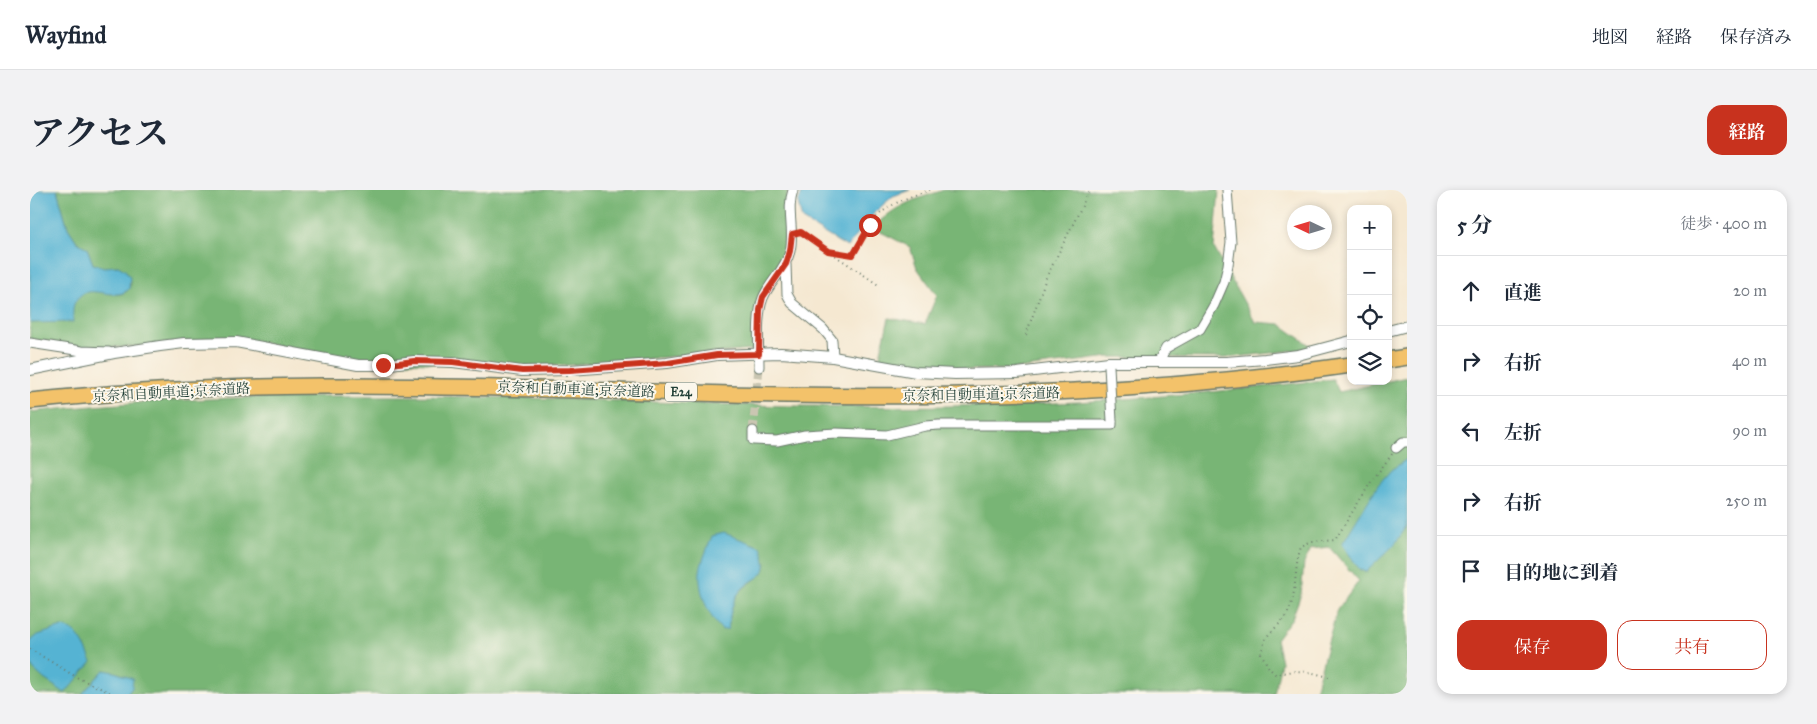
<!DOCTYPE html>
<html lang="ja">
<head>
<meta charset="utf-8">
<style>
	:root { --surface:#fff; --page:#f2f2f3; --text:#1f2937; --muted:#747a83; --line:#e0e1e3; --accent:#c8321e }
	body { margin:0; font-family:"IM FELL Great Primer","Noto Serif JP",serif; background:var(--page); color:var(--text) }
	.controls { position:absolute; right:15px; top:15px; display:grid; overflow:hidden; border-radius:10px; box-shadow:0 2px 8px #0003 }
	.controls button { width:45px; height:45px; display:grid; place-items:center; padding:0; border:0; border-bottom:1px solid var(--line); background:var(--surface); color:var(--text); font:25px sans-serif }
	.compass { position:absolute; left:1257px; top:15px; width:45px; height:45px; border-radius:50%; background:var(--surface); box-shadow:0 2px 8px #0003; rotate:274deg }
	.stop { position:absolute; width:15px; height:15px; margin:-11px; border:4px solid #c8321e; border-radius:50%; background:#fff }
	.stop.end { background:#c8321e; border-color:#fff; box-shadow:0 1px 5px #0008 }
	.list { margin:0; padding:0; list-style:none }
	h2 { display:flex; justify-content:space-between; align-items:center; height:65px; margin:0; padding:0 20px; font-size:21px }
	h2 small { font-size:16px; font-weight:400; color:var(--muted) }
	.list li { display:grid; grid-template-columns:32px 1fr auto; gap:15px; align-items:center; box-sizing:border-box; height:70px; padding:0 20px; border-top:1px solid var(--line) }
	.list b { display:block; font-size:19px; white-space:nowrap }
	.list em { font-size:16px; font-style:normal; color:var(--muted) }
	.actions { display:flex; gap:10px; padding:15px 20px }
	.actions a { flex:1; padding:11px 0; border:1px solid var(--accent); border-radius:15px; text-align:center; font-size:18px; color:var(--accent) }
	.actions .main { background:var(--accent); color:#fff }
	.icon { flex:none; width:28px; height:28px; fill:none; stroke:currentColor; stroke-width:2; stroke-linecap:round; stroke-linejoin:round }
	.map { position:relative; flex:none; width:1377px; height:504px; overflow:hidden; border-radius:15px }
	header { display:flex; align-items:center; gap:30px; box-sizing:border-box; height:70px; padding:0 25px; background:var(--surface); border-bottom:1px solid var(--line) }
	header strong { font-size:24px }
	nav { display:flex; gap:28px; margin-inline-start:auto; font-size:18px }
	.intro { display:flex; align-items:center; justify-content:space-between; box-sizing:border-box; height:120px; padding:0 30px }
	h1 { margin:0; font-size:35px }
	.button { padding:12px 22px; border-radius:15px; background:var(--accent); color:#fff; font-size:18px; font-weight:700 }
	main { display:flex; gap:30px; padding:0 30px }
	aside { flex:1; background:var(--surface); border-radius:15px; box-shadow:0 2px 8px #0003 }
	.map>svg:first-child { display:block }
	.forest { fill:#78b574; stroke:#4c7954; fill-rule:evenodd }
	.water { fill:#54b3d3; stroke:#3a7884 }
	.lines { fill:none; stroke-linecap:round; stroke-linejoin:round }
	.minor-tunnel { stroke:#cac6b2; stroke-width:9; stroke-dasharray:9 4.5; stroke-linecap:butt }
	.minor-casing { stroke:#6a796b; stroke-width:11 }
	.tertiary-casing { stroke:#6a796b; stroke-width:12 }
	.motorway-casing { stroke:#6a796b; stroke-width:18 }
	.path { stroke:#6a796b; stroke-width:2; stroke-dasharray:1 4; stroke-linecap:butt }
	.minor { stroke:#fff; stroke-width:9 }
	.tertiary { stroke:#fff; stroke-width:10 }
	.motorway { stroke:#f3c26a; stroke-width:15 }
	.minor-bridge-casing { stroke:#6a796b; stroke-width:11; stroke-linecap:butt }
	.minor-bridge { stroke:#fff; stroke-width:9 }
	.route { stroke:#c8321e; stroke-width:6 }
	.labels { text-anchor:middle; stroke-width:4; stroke-linejoin:round; paint-order:stroke }
	.shield { fill:#fbf7ec; stroke:#61756b; stroke-width:1 }
	.shield-label { font-size:12px; font-weight:bold; fill:#1f3d34 }
	.street-label { font-size:14px; fill:#1f3d34; stroke:#fbf7ec }
</style>
</head>
<body>
<header>
<strong>Wayfind</strong>
<nav><a>地図</a><a>経路</a><a>保存済み</a></nav>
</header>
<div class="intro"><h1>アクセス</h1><a class="button">経路</a></div>
<main>
<div class="map">
<svg width="1377" height="504" viewBox="0 0 1377 504">
	<rect width="100%" height="100%" fill="#fbf7ec"/>
	<filter id="ink" filterUnits="userSpaceOnUse"><feTurbulence type="fractalNoise" baseFrequency=".02" numOctaves="2"/><feDisplacementMap in="SourceGraphic" scale="10" xChannelSelector="R" yChannelSelector="G"/><feConvolveMatrix kernelMatrix="1 2 1 2 8 2 1 2 1" color-interpolation-filters="sRGB"/></filter>
	<filter id="wash" filterUnits="userSpaceOnUse"><feTurbulence type="fractalNoise" baseFrequency=".0096" numOctaves="4" result="noise"/><feDisplacementMap in="SourceGraphic" scale="20" xChannelSelector="R" yChannelSelector="G"/><feGaussianBlur stdDeviation="1.12" result="paint"/><feColorMatrix in="noise" values="0 0 0 0 0 0 0 0 0 0 0 0 0 0 0 0 0 1.4 0 .05"/><feComposite in="paint" operator="in"/></filter>
	<g filter="url(#wash)">
		<rect width="100%" height="100%" fill="#f5e8d1"/>
		<path class="forest" d="M27,0h731c-5,20 3,41 -3,61 -5,22 -26,35 -29,58 -2,13 4,30 -4,41l-183,15 -46,2 -164,-7 -122,-22 -113,9h-43l-51,-8v-16c12,-2 33,-12 43,-19 6,-5 8,-12 18,-13 15,-1 35,12 40,-8l-12,-17 -15,1 -11,-3 -6,-16 -10,-6 -9,-14z
			M914,0h275l-5,58 41,74 25,2 34,24 -88,10 -117,-1 -92,12 -62,1 -38,-3 -38,-7 10,-42 36,6 12,-29 -20,-27 -7,-21 -37,-19c23,-24 41,-28 71,-38z
			M1377,187v82l-16,11 3,75 13,-19v168h-93l23,-84 22,-29 -30,-34 -18,2 -7,14 -3,31 -9,24 -16,21 5,23 -7,32h-1147l5,-6 -8,-13 -20,-5 -22,24h-52v-282c176,-19 354,-18 531,-13 76,2 152,6 229,7 96,1 192,1 288,-4 85,-5 170,-13 255,-23l6,13zM736,372c-1,15 -20,21 -28,32 -7,10 -8,23 -10,35l-27,-44z"/>
		<path class="water" d="M0,0h27l11,38 9,14 10,6 6,16 11,3 14,-1 7,4 5,7 -1,12c-15,15 -42,-10 -54,13 -3,5 -2,15 -2,20l-43,1z
			M773,0h107l-17,6 -18,16 -28,35 -45,-27 -4,-17z
			M1377,269v67l-13,19 -28,27 -6,-2 -18,-26 36,-59 13,-15z
			M694,343l37,14c13,35 -7,25 -23,47 -7,10 -8,23 -10,35l-6,1c-14,-14 -24,-39 -22,-59 2,-11 8,-24 12,-35z
			M32,437c16,1 24,22 30,35l-27,31 -21,-14 -11,-10 -2,-5 -1,-21 2,-3 6,-5z
			M74,480l11,2 18,7 -1,9 -5,6h-45z"/>
	</g>
	<g filter="url(#ink)">
		<g class="lines">
			<path class="minor-tunnel" d="M723,241l6,-64"/>
			<g class="minor-casing">
				<path id="minor" d="M756,74l1,30 5,9 31,26 9,11 1,17
					M0,153l52,8 27,1
					M1129,171l7,-13 34,-19 14,-24 10,-23 4,-17 3,-23 -4,-52
					M729,177c0,-20 -3,-51 4,-69 7,-17 23,-29 27,-47 5,-20 -4,-41 3,-61
					M723,241v9l24,1 28,-6 31,-2 51,2 38,-9 14,-1h173v-4
					M1366,258l7,-6h4"/>
			</g>
			<g class="tertiary-casing">
				<path id="tertiary" d="M1358,141l19,-5
					M0,180l84,-17 46,-7 24,-3 52,-1 122,23h25l31,-4 39,1 69,9 48,-1 97,-7 50,-8 64,-2 52,4 83,15 39,2 62,-1 92,-11h117l39,-3 33,-4 53,-14"/>
			</g>
			<g class="motorway-casing">
				<path id="motorway" d="M1358,170l19,-3
					M0,211c252,-27 505,-10 757,-6 189,3 377,-3 564,-30"/>
			</g>
			<path class="path" d="M772,43l78,53
				M798,61l25,4c5,-10 10,-22 17,-31 15,-19 38,-27 60,-34
				M996,145l20,-57 44,-88
				M0,459l48,29 35,16
				M1299,487c-18,-5 -35,-9 -53,-2l-7,-7 -8,-15c2,-5 3,-10 5,-15 7,-10 18,-15 24,-30 7,-20 4,-41 11,-61l11,-5 23,-2 36,-58 21,-28"/>
			<use href="#minor" class="minor"/>
			<use href="#tertiary" class="tertiary"/>
			<use href="#motorway" class="motorway"/>
			<g class="minor-bridge-casing">
				<path id="minor-bridge" d="M1079,176l3,55"/>
			</g>
			<use href="#minor-bridge" class="minor-bridge"/>
		</g>
	</g>
	<g class="lines" filter="url(#ink)">
		<path class="route" d="M353,175l31,-4 39,1 69,9 48,-1 98,-7 49,-8 42,-1 1,-44 3,-13 23,-33 4,-13 2,-17 9,-2 27,19 25,4 17,-30"/>
	</g>
	<g class="labels">
		<rect class="shield" x="635" y="192.5" width="32" height="19" rx="4"/>
		<g class="shield-label">
			<text x="651" y="206">E24</text>
		</g>
		<g class="street-label">
			<text transform="translate(546 199) rotate(2)" y="5">京奈和自動車道;京奈道路</text>
			<text transform="translate(141 202) rotate(-3)" y="5">京奈和自動車道;京奈道路</text>
			<text transform="translate(951 204) rotate(-1)" y="5">京奈和自動車道;京奈道路</text>
		</g>
	</g>
</svg>
<div class="controls">
<button>+</button>
<button>−</button>
<button><svg class="icon" aria-label="locate" viewBox="0 0 24 24"><circle cx="12" cy="12" r="6"/><path d="M12 2v4M12 18v4M2 12h4M18 12h4"/></svg></button>
<button><svg class="icon" aria-label="layers" viewBox="0 0 24 24"><path d="M12 4l9 5-9 5-9-5zM3 14l9 5 9-5"/></svg></button>
</div>
<svg class="compass" viewBox="-18 -18 36 36"><path d="M0-13l5 13h-10z" fill="#e53935"/><path d="M0 13l5-13h-10z" fill="#747a83"/></svg>
<div class="stop" style="left:840px;top:35px"></div>
<div class="stop end" style="left:353px;top:175px"></div>
</div>
<aside>
<h2>5 分<small>徒歩 · 400 m</small></h2>
<ul class="list">
<li><svg class="icon" aria-label="ahead" viewBox="0 0 24 24"><path d="M12 20V5M6 11l6-6 6 6"/></svg><div><b>直進</b></div><em>20 m</em></li>
<li><svg class="icon" aria-label="right" viewBox="0 0 24 24"><path d="M7 20v-9h11M14 6l5 5-5 5"/></svg><div><b>右折</b></div><em>40 m</em></li>
<li><svg class="icon" aria-label="left" viewBox="0 0 24 24"><path d="M17 20v-9H6M10 6l-5 5 5 5"/></svg><div><b>左折</b></div><em>90 m</em></li>
<li><svg class="icon" aria-label="right" viewBox="0 0 24 24"><path d="M7 20v-9h11M14 6l5 5-5 5"/></svg><div><b>右折</b></div><em>250 m</em></li>
<li><svg class="icon" aria-label="arrive" viewBox="0 0 24 24"><path d="M6 21V4h12l-3 4 3 4H6"/></svg><div><b>目的地に到着</b></div></li>
</ul>
<div class="actions"><a class="main">保存</a><a>共有</a></div>
</aside>
</main>
</body>
</html>
